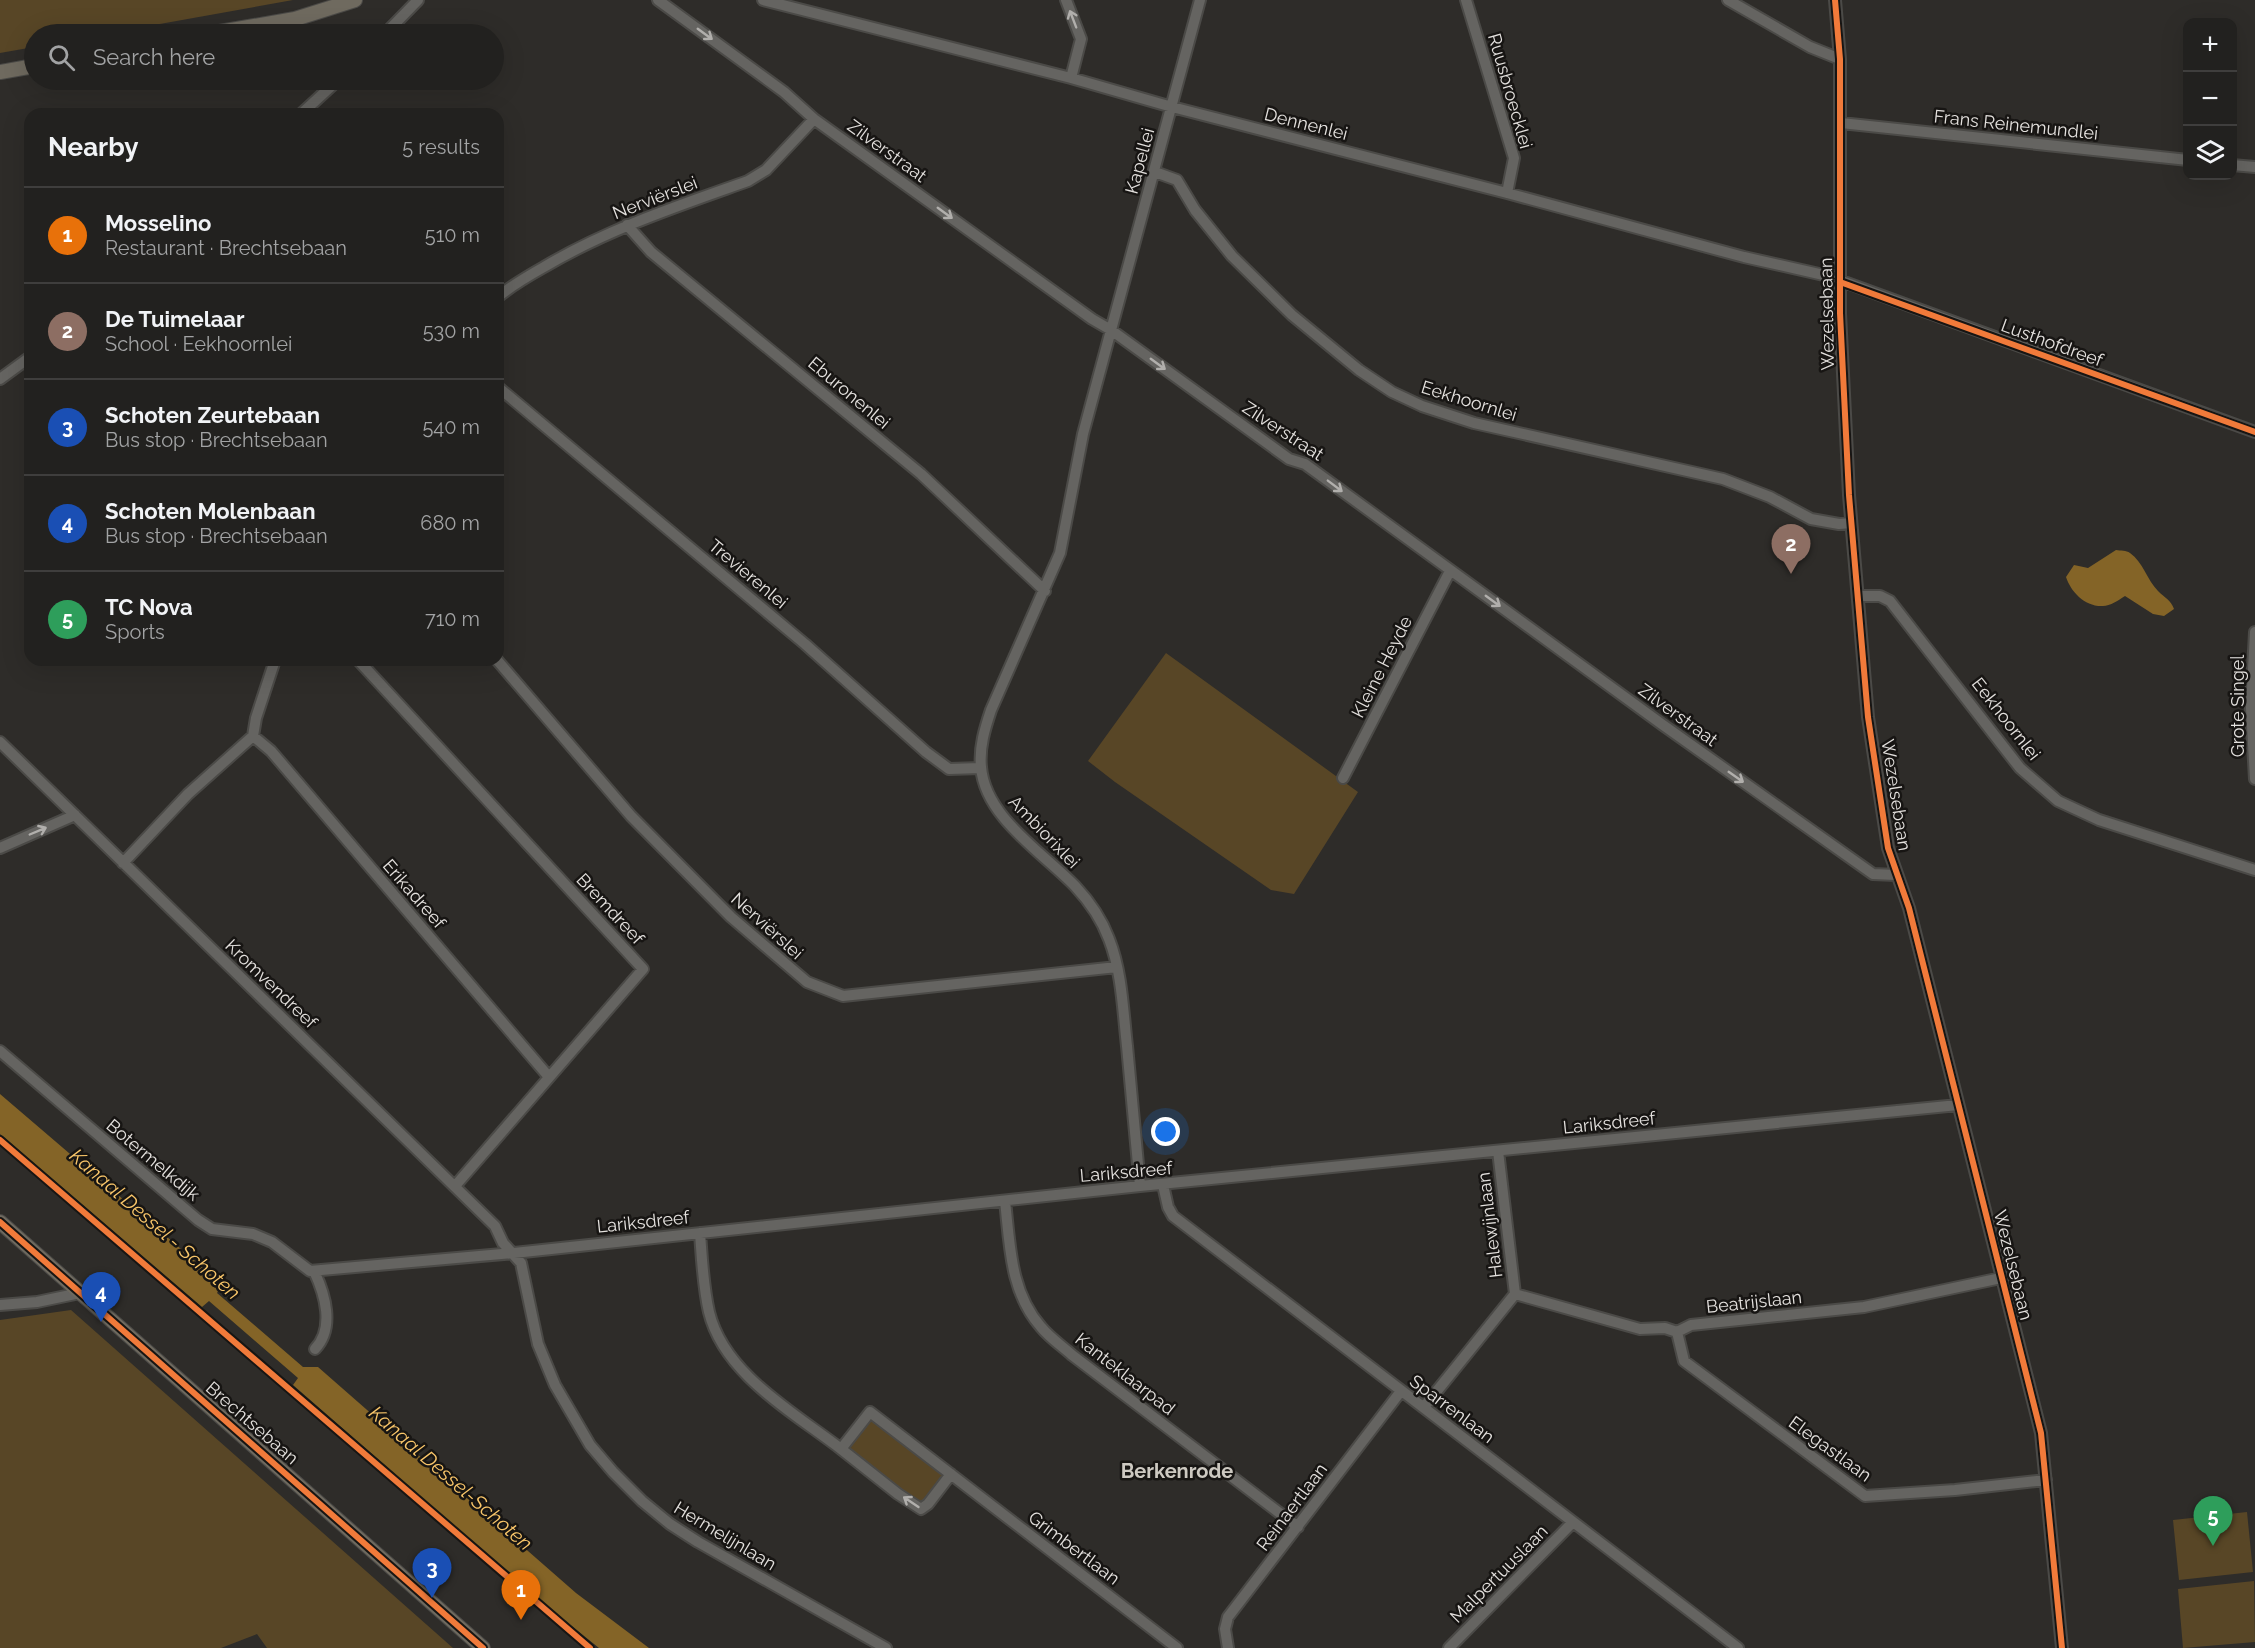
<!DOCTYPE html>
<html lang="en">
<head>
<meta charset="utf-8">
<style>
	:root { --surface:#22211f; --page:#2e2e2c; --text:#f1f3f6; --muted:#a2a3a4; --line:#3f3e3d; --accent:#2563eb }
	body { margin:0; font-family:Raleway,sans-serif; background:var(--page); color:var(--text) }
	.controls { position:absolute; right:18px; top:18px; display:grid; overflow:hidden; border-radius:12px; box-shadow:0 6px 24px #0002 }
	.controls button { width:54px; height:54px; display:grid; place-items:center; padding:0; border:0; border-bottom:2px solid var(--line); background:var(--surface); color:var(--text); font:30px sans-serif }
	.you { position:absolute; left:1166px; top:1132px; width:21px; height:21px; margin:-15px; border:4px solid #fff; border-radius:50%; background:#1a73e8; box-shadow:0 0 0 9px #1a73e833 }
	.badge { display:grid; place-items:center; width:39px; height:39px; border-radius:50%; background:var(--accent); color:#fff; font-size:20px; font-weight:700 }
	.pin { position:absolute; translate:-50% -50px; filter:drop-shadow(0 2px 3px #0008) }
	.pin::after { content:''; position:absolute; top:32px; width:21px; height:18px; background:inherit; clip-path:polygon(0 0,100% 0,50% 100%) }
	.list { margin:0; padding:0; list-style:none }
	h2 { display:flex; justify-content:space-between; align-items:center; height:78px; margin:0; padding:0 24px; font-size:26px }
	h2 small { font-size:20px; font-weight:400; color:var(--muted) }
	.list li { display:grid; grid-template-columns:39px 1fr auto; gap:18px; align-items:center; box-sizing:border-box; height:96px; padding:0 24px; border-top:2px solid var(--line) }
	.list b { display:block; font-size:22px; white-space:nowrap }
	.list p { margin:0; font-size:20px; white-space:nowrap; color:var(--muted) }
	.list em { font-size:20px; font-style:normal; color:var(--muted) }
	.icon { flex:none; width:33px; height:33px; fill:none; stroke:currentColor; stroke-width:2; stroke-linecap:round; stroke-linejoin:round }
	.map { position:relative; flex:none; width:2255px; height:1648px; overflow:hidden }
	.search { position:absolute; background:var(--surface); box-shadow:0 6px 24px #0002; left:24px; top:24px; width:480px; height:66px; display:flex; align-items:center; gap:15px; box-sizing:border-box; padding:0 21px; border-radius:33px; color:var(--muted); font-size:22px }
	.panel { position:absolute; background:var(--surface); box-shadow:0 6px 24px #0002; left:24px; top:108px; width:480px; height:558px; border-radius:18px }
	.map>svg:first-child { display:block }
	.green { fill:#584626 }
	.water { fill:#846427 }
	.lines { fill:none; stroke-linecap:round; stroke-linejoin:round }
	.minor-casing { stroke:#4b4a47; stroke-width:14 }
	.major-casing { stroke:#4b4a47; stroke-width:16 }
	.minor { stroke:#656461; stroke-width:10 }
	.major { stroke:#6f6a5f; stroke-width:14 }
	.cycleway-casing { stroke:#171513; stroke-width:10 }
	.cycleway { stroke:#f17a3a; stroke-width:6 }
	.oneway { stroke:#b1afac }
	.labels { text-anchor:middle; stroke-width:5; stroke-linejoin:round; paint-order:stroke }
	.street-label { font-size:18px; fill:#e4e1de; stroke:#171513 }
	.water-label { font-size:20px; font-style:italic; fill:#f9c66a; stroke:#171513 }
	.neighbourhood-label { font-size:20px; font-weight:bold; fill:#cdc9c1; stroke:#171513 }
</style>
</head>
<body>
<div class="map">
<svg width="2255" height="1648" viewBox="0 0 2255 1648">
	<rect width="100%" height="100%" fill="#2e2c29"/>
	<path class="green" d="M0,0h293l-189,34h-70v13l-34,6z
		M1166,653l192,139 -64,102 -23,-4 -156,-108 -27,-21z
		M71,1310l382,338h-186l-10,-14 -36,14h-221v-328z
		M872,1419l72,55v3l-20,26 -6,1 -70,-56 18,-26z
		M2247,1512l6,60 -74,8 -6,-60z
		M2254,1581l1,61 -72,6 -5,-59z"/>
	<path class="water" d="M2116,550c5,1 10,0 14,3 13,9 17,27 28,38 7,7 13,9 16,18l-10,7 -11,-2 -28,-18c-6,4 -15,10 -22,10 -18,1 -32,-14 -37,-29l8,-12 14,3z
		M0,1094l222,190 -5,9 86,74h15l258,226 73,55h-50l-61,-49 -245,-214 5,-7 -89,-77 -7,6 -202,-173z"/>
	<g class="lines">
		<g class="minor-casing">
			<path id="minor" d="M658,0l126,92 30,27 278,200 19,11 178,129 16,5 358,261 210,149 23,1
				M763,0l308,78 101,29 335,86 237,64 84,19 427,156
				M1066,0l15,39 -10,39
				M1466,0l48,158 -7,35
				M1728,0l82,47 30,12
				M1835,0l5,59v254l9,182 19,222 20,131 21,60 132,525 21,215
				M385,34l33,-34
				M301,114l37,-34
				M1841,123l347,37
				M2232,165l23,2
				M1155,172l22,8 18,30 37,46 60,59 67,55 33,22 30,14 52,17 249,56 47,18 41,22 28,5 12,-1
				M627,225l24,27 270,222 124,117
				M498,297c14,-12 30,-21 46,-30 64,-38 134,-61 204,-86l18,-11 48,-51
				M0,379l30,-22
				M498,387l307,257 121,108 23,17 32,-1
				M1858,596h22l10,5 130,167 38,33 41,19 156,50
				M2255,632l-4,76 4,71
				M358,660l285,309 -188,217
				M497,660l134,156 100,101 76,65 36,14 274,-29
				M253,736l18,15 278,326
				M0,742l495,484 8,17 18,20 17,81 17,41 35,60 23,27 29,29 28,23 28,18 188,106
				M1343,778l107,-207
				M0,848l75,-33
				M123,863l65,-69 65,-58 3,-18 19,-58
				M0,1051l198,169 14,9 41,5 19,8 38,29 204,-18 626,-67 818,-81
				M1163,1185l5,22 5,9 565,432
				M1140,1186c-4,-47 -9,-93 -13,-140 -4,-35 -5,-74 -18,-107 -7,-19 -20,-38 -34,-53 -33,-34 -90,-69 -94,-119 -2,-20 4,-39 10,-57l69,-157 23,-119 117,-434
				M1005,1201c5,44 5,91 36,126 9,11 21,19 31,28l226,172
				M700,1233c2,26 3,53 9,79 15,62 84,100 132,137
				M314,1271c11,23 21,57 1,78
				M1515,1294l125,35 25,-1 12,4 14,-7 173,-18 137,-29
				M0,1305l37,-3 43,-9
				M1677,1332l7,29 181,135 90,-6 91,-10
				M1424,1407l91,-113 -17,-143
				M951,1474l-23,30 -7,5 -23,-15 -57,-45 29,-37 307,236
				M1228,1648l-3,-19 3,-12 173,-226
				M1449,1648l123,-125"/>
		</g>
		<g class="major-casing">
			<path id="major" d="M208,34l87,-15 60,-19
				M0,72l34,-6
				M0,1222l483,426"/>
		</g>
		<use href="#minor" class="minor"/>
		<use href="#major" class="major"/>
		<g class="cycleway-casing">
			<path id="cycleway" d="M1835,0l5,59v254l9,182 19,222 20,131 21,60 132,525 21,215
				M1840,282l415,150
				M0,1140l590,508
				M0,1222l483,426"/>
		</g>
		<use href="#cycleway" class="cycleway"/>
	</g>
	<defs><path id="oneway-shaft" d="M-6 0H5M1.5-3L5.5 0L1.5 3" fill="none" stroke-width="1.6" stroke-linecap="round" stroke-linejoin="round" transform="scale(1.5)"/></defs>
	<g class="oneway">
		<use href="#oneway-shaft" transform="translate(1073 19) rotate(-111)"/>
		<use href="#oneway-shaft" transform="translate(705 34) rotate(36)"/>
		<use href="#oneway-shaft" transform="translate(945 213) rotate(36)"/>
		<use href="#oneway-shaft" transform="translate(1158 364) rotate(36)"/>
		<use href="#oneway-shaft" transform="translate(1335 486) rotate(37)"/>
		<use href="#oneway-shaft" transform="translate(1493 601) rotate(36)"/>
		<use href="#oneway-shaft" transform="translate(1736 777) rotate(35)"/>
		<use href="#oneway-shaft" transform="translate(38 831) rotate(-23)"/>
		<use href="#oneway-shaft" transform="translate(911 1502) rotate(-146)"/>
	</g>
	<g class="labels">
		<g class="street-label">
			<text transform="translate(1510 91) rotate(74)" y="6">Ruusbroecklei</text>
			<text transform="translate(1306 124) rotate(14)" y="6">Dennenlei</text>
			<text transform="translate(2016 125) rotate(6)" y="6">Frans Reinemundlei</text>
			<text transform="translate(887 151) rotate(36)" y="6">Zilverstraat</text>
			<text transform="translate(1140 161) rotate(-75)" y="6">Kapellei</text>
			<text transform="translate(655 198) rotate(-21)" y="6">Nerviërslei</text>
			<text transform="translate(1827 314) rotate(-91)" y="6">Wezelsebaan</text>
			<text transform="translate(2052 343) rotate(20)" y="6">Lusthofdreef</text>
			<text transform="translate(849 393) rotate(40)" y="6">Eburonenlei</text>
			<text transform="translate(1469 401) rotate(17)" y="6">Eekhoornlei</text>
			<text transform="translate(1283 431) rotate(33)" y="6">Zilverstraat</text>
			<text transform="translate(748 574) rotate(40)" y="6">Trevierenlei</text>
			<text transform="translate(1382 667) rotate(-63)" y="6">Kleine Heyde</text>
			<text transform="translate(2238 706) rotate(-90)" y="6">Grote Singel</text>
			<text transform="translate(1678 715) rotate(36)" y="6">Zilverstraat</text>
			<text transform="translate(2006 719) rotate(52)" y="6">Eekhoornlei</text>
			<text transform="translate(1896 795) rotate(81)" y="6">Wezelsebaan</text>
			<text transform="translate(1044 832) rotate(46)" y="6">Ambiorixlei</text>
			<text transform="translate(414 894) rotate(49)" y="6">Erikadreef</text>
			<text transform="translate(610 909) rotate(47)" y="6">Bremdreef</text>
			<text transform="translate(767 926) rotate(42)" y="6">Nerviërslei</text>
			<text transform="translate(271 984) rotate(44)" y="6">Kromvendreef</text>
			<text transform="translate(1609 1123) rotate(-6)" y="6">Lariksdreef</text>
			<text transform="translate(153 1160) rotate(40)" y="6">Botermelkdijk</text>
			<text transform="translate(1126 1172) rotate(-5)" y="6">Lariksdreef</text>
			<text transform="translate(643 1222) rotate(-6)" y="6">Lariksdreef</text>
			<text transform="translate(1490 1225) rotate(-97)" y="6">Halewijnlaan</text>
			<text transform="translate(2013 1265) rotate(76)" y="6">Wezelsebaan</text>
			<text transform="translate(1754 1302) rotate(-6)" y="6">Beatrijslaan</text>
			<text transform="translate(1125 1374) rotate(38)" y="6">Kanteklaarpad</text>
			<text transform="translate(1452 1409) rotate(37)" y="6">Sparrenlaan</text>
			<text transform="translate(252 1423) rotate(41)" y="6">Brechtsebaan</text>
			<text transform="translate(1830 1449) rotate(36)" y="6">Elegastlaan</text>
			<text transform="translate(1292 1507) rotate(-53)" y="6">Reinaertlaan</text>
			<text transform="translate(725 1536) rotate(31)" y="6">Hermelijnlaan</text>
			<text transform="translate(1074 1548) rotate(37)" y="6">Grimbertlaan</text>
			<text transform="translate(1499 1574) rotate(-45)" y="6">Malpertuuslaan</text>
		</g>
		<g class="water-label">
			<text transform="translate(155 1224) rotate(41)" y="7">Kanaal Dessel - Schoten</text>
			<text transform="translate(451 1478) rotate(41)" y="7">Kanaal Dessel-Schoten</text>
		</g>
		<g class="neighbourhood-label">
			<text x="1177" y="1478">Berkenrode</text>
		</g>
	</g>
</svg>
<div class="controls">
<button>+</button>
<button>−</button>
<button><svg class="icon" aria-label="layers" viewBox="0 0 24 24"><path d="M12 4l9 5-9 5-9-5zM3 14l9 5 9-5"/></svg></button>
</div>
<div class="you"></div>
<div class="pin badge" style="left:521px;top:1620px;background:#e8710a">1</div>
<div class="pin badge" style="left:1791px;top:574px;background:#8d6e63">2</div>
<div class="pin badge" style="left:432px;top:1598px;background:#1a4fb4">3</div>
<div class="pin badge" style="left:101px;top:1322px;background:#1a4fb4">4</div>
<div class="pin badge" style="left:2213px;top:1546px;background:#2e9e5b">5</div>
<div class="search"><svg class="icon" aria-label="search" viewBox="0 0 24 24"><circle cx="10" cy="10" r="6"/><path d="M15 15l6 6"/></svg>Search here</div>
<section class="panel">
<h2>Nearby<small>5 results</small></h2>
<ul class="list">
<li><span class="badge" style="background:#e8710a">1</span><div><b>Mosselino</b><p>Restaurant · Brechtsebaan</p></div><em>510 m</em></li>
<li><span class="badge" style="background:#8d6e63">2</span><div><b>De Tuimelaar</b><p>School · Eekhoornlei</p></div><em>530 m</em></li>
<li><span class="badge" style="background:#1a4fb4">3</span><div><b>Schoten Zeurtebaan</b><p>Bus stop · Brechtsebaan</p></div><em>540 m</em></li>
<li><span class="badge" style="background:#1a4fb4">4</span><div><b>Schoten Molenbaan</b><p>Bus stop · Brechtsebaan</p></div><em>680 m</em></li>
<li><span class="badge" style="background:#2e9e5b">5</span><div><b>TC Nova</b><p>Sports</p></div><em>710 m</em></li>
</ul>
</section>
</div>
</body>
</html>
